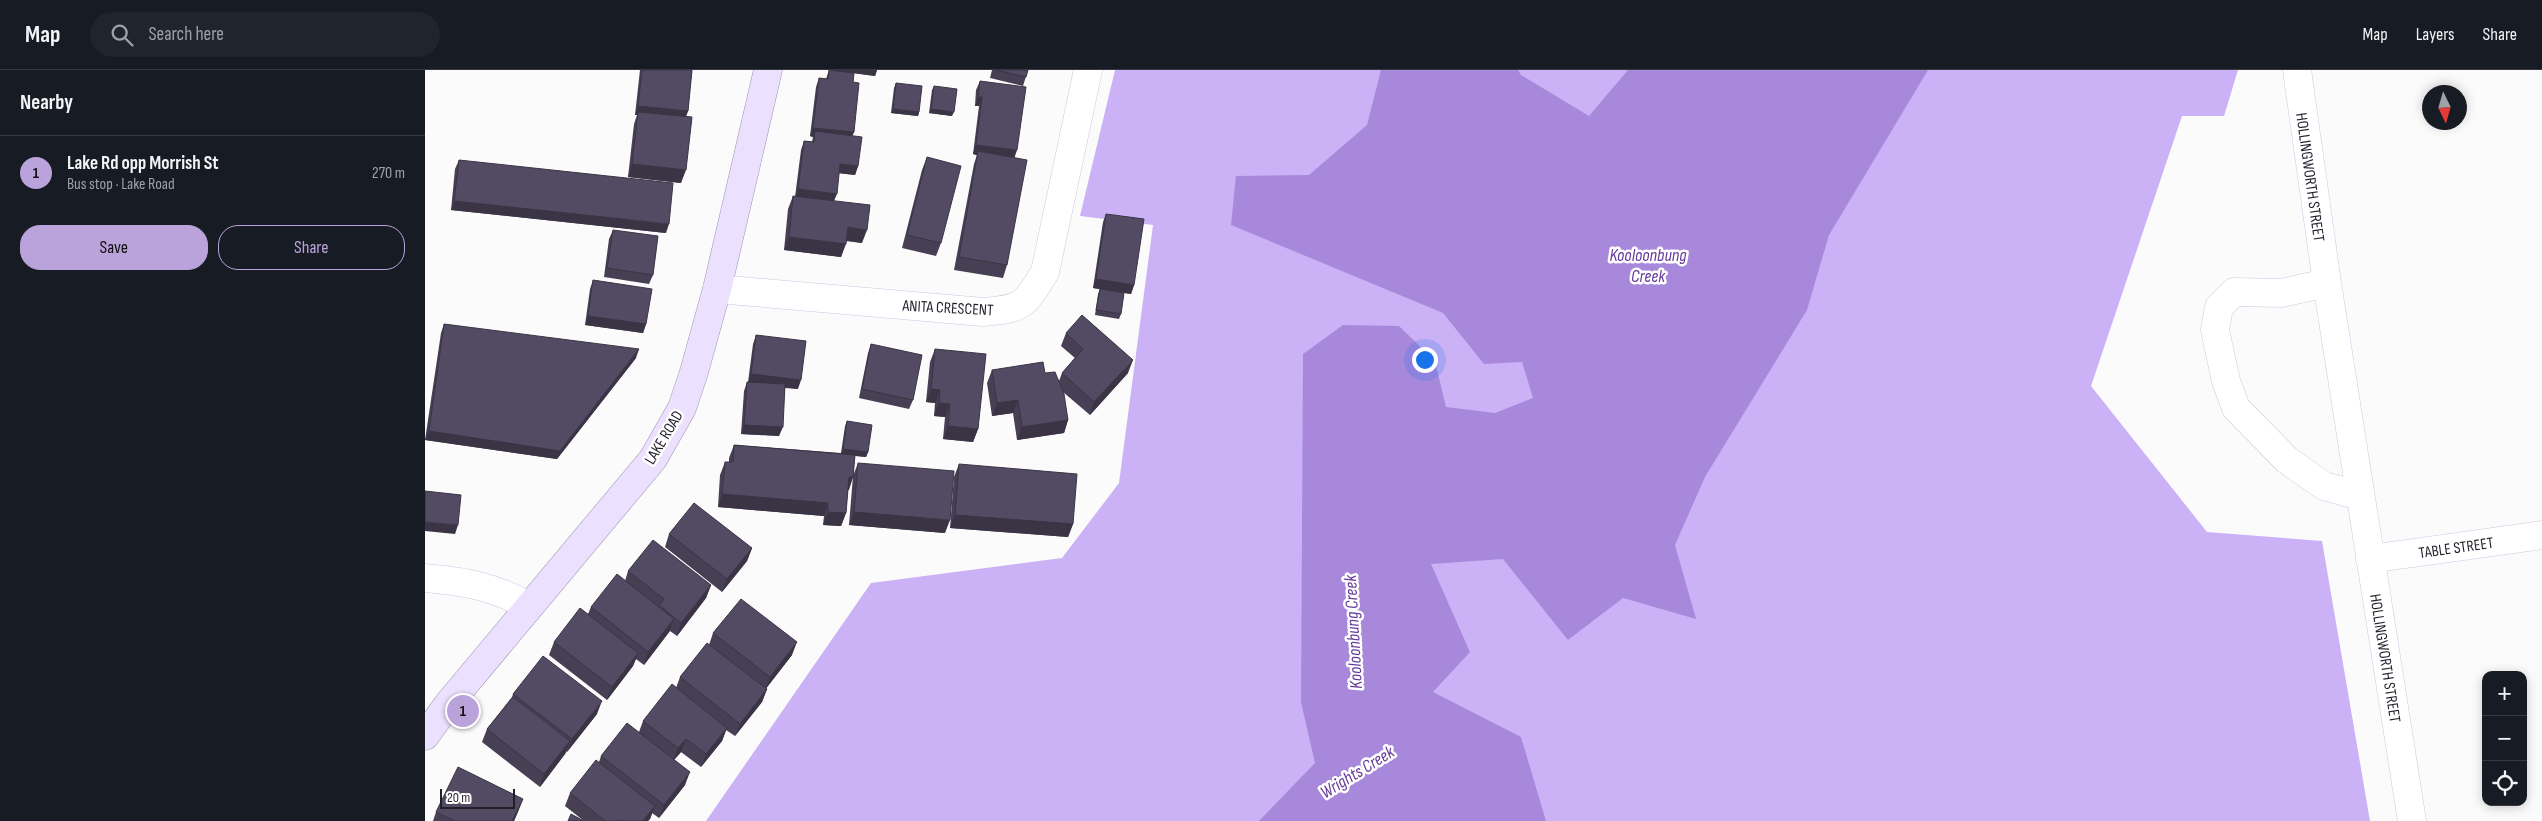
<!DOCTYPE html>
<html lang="en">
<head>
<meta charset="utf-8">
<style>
	:root { --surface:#171b24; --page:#20242c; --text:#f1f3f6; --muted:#9ea1a6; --line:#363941; --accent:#baa3da }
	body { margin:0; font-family:"Sofia Sans Condensed",sans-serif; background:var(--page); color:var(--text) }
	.controls { position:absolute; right:15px; bottom:15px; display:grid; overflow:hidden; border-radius:10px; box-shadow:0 2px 12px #0003 }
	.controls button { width:45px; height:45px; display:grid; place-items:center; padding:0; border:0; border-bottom:1px solid var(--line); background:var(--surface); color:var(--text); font:25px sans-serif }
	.compass { position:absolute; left:1997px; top:15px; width:45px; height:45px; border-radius:50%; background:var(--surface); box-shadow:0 2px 12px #0003; rotate:175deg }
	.scale { position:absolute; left:15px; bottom:12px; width:75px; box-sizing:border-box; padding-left:5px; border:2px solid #231f2a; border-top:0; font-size:14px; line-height:18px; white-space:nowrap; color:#231f2a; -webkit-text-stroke:4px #fff; paint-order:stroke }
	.you { position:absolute; left:999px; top:289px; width:18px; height:18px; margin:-12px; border:4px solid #fff; border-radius:50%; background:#1a73e8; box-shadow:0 0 0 8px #1a73e833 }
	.badge { display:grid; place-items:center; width:32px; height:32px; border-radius:50%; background:var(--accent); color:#111; font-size:16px; font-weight:700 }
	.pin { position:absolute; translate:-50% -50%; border:2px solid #fff; box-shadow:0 1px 5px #0006 }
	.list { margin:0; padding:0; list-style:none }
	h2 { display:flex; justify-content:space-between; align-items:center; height:65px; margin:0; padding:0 20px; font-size:21px }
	h2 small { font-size:16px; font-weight:400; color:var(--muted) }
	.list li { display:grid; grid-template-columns:32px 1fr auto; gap:15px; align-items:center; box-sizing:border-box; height:75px; padding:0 20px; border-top:1px solid var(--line) }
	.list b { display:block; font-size:19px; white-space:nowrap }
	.list p { margin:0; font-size:16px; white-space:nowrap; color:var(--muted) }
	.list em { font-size:16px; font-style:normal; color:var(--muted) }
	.actions { display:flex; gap:10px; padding:15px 20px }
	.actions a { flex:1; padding:11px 0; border:1px solid var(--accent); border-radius:20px; text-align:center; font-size:18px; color:var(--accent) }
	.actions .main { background:var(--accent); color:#111 }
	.icon { flex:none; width:28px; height:28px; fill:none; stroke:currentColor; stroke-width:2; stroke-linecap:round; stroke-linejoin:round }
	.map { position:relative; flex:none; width:2117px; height:751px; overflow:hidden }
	header { display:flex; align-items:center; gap:30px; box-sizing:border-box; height:70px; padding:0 25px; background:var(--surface); border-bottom:1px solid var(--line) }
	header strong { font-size:24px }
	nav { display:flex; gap:28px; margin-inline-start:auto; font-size:18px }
	.search { width:350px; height:45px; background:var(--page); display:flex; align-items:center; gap:12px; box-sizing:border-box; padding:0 18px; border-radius:28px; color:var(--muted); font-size:19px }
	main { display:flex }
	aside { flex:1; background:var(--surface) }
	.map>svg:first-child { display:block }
	.forest { fill:#cbb2f6 }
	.water { fill:#a888db }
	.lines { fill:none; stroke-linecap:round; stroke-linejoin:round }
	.minor-casing { stroke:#cfc5e2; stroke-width:29 }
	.major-casing { stroke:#9c8fb2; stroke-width:29 }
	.minor { stroke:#fff; stroke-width:28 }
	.major { stroke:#ebe0fd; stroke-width:28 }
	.wall { fill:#474055 }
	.shaded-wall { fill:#3a3445 }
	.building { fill:#534b63; stroke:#3a3445 }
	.labels { text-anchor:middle; stroke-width:5; stroke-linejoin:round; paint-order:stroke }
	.street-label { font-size:16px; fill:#231f2a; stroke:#fff }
	.water-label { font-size:18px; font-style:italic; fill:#653a9a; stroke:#fff }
</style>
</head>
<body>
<header>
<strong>Map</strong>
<div class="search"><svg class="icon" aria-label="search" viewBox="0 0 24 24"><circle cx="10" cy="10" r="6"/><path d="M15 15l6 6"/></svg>Search here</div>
<nav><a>Map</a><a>Layers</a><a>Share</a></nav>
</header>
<main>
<aside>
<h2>Nearby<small></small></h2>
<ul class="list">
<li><span class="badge">1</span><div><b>Lake Rd opp Morrish St</b><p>Bus stop · Lake Road</p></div><em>270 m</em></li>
</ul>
<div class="actions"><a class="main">Save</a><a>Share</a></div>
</aside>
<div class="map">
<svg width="2117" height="751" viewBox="0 0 2117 751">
	<rect width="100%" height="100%" fill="#fbfbfb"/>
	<path class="forest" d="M690,0h1123l-14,46h-42l-91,270 116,146 115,9 48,280h-1664l165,-238 191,-25 57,-75 34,-258 -73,-9z"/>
	<path class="water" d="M956,0h137l3,5 68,41 39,-46h300l-99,165 -22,75 -102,167 -30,68 21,74 -73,-21 -55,42 -65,-81 -72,5 39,88 -37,40 88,45 25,84h-287l56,-58 -14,-61 2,-348 40,-29 56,1 36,35 11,46 49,6 38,-15 -11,-36 -38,2 -41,-51 -212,-88 5,-49 73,-1 58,-50z"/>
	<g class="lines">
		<g class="minor-casing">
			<path id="minor" d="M1872,0l30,213 85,538
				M1902,213l-46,10 -47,-1 -15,15 -4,23 11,51 10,27 51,52 37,26 36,10
				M292,219l266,23c40,-3 41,-6 62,-40l43,-202
				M1945,489l172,-24
				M0,508c42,4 67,8 104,28"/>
		</g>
		<g class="major-casing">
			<path id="major" d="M0,666l24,-33 204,-244 29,-51 12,-36 23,-83 51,-219"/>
		</g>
		<use href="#minor" class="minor"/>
		<use href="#major" class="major"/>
	</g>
	<path class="wall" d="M215,0h52l-4,41 -2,6 -5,66 -53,-6 6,-53 3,-9h-2z
		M404,0h48l-2,6 -21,-3 -1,9 1,50 -2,4 6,30 -3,9 -16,-2 -5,28 28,42 -16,-2 -5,16 -57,-7 4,-41 5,-13 2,1 6,-47 3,-9 8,1 1,-5 -3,-1 6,-49 3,-9 7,1z
		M567,0h36l-5,16 -33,-8z
		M555,11l35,77 -8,107 -4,13 -49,-8 20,-106 3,-9 -4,-1 6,-48h-4l1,-16z
		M471,13l23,29 -1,4 -27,-3 3,-25z
		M509,16l18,30 -23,-3 3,-23z
		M502,87l14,86 -5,13 -34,-8 20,-78z
		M34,90l207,73 -215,-23 4,-41z
		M681,144l28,71 -3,9 -38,-6 10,-66z
		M188,160l40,45 -4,9 -45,-7 5,-38z
		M168,210l53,44 -3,9 -58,-8 5,-36z
		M675,219l21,25 -2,5 -24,-4 3,-21z
		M19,254l192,34 -79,101 -132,-19 16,-107z
		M641,263l62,40 -38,42 -27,-23 5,28 -4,13 -47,7 -4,-27 -21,3 -5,-33 5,-13 53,3 14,8 3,-8 13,-15 -14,-12z
		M331,265l42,54 -13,-1 -6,48 -38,-2 3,-43 3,-9h1l5,-38z
		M446,274l42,56 -4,9 -50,-11 9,-45z
		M510,279l43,80 -5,13 -30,-3 2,-22 -11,-1 1,-13 -9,-1 4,-40z
		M422,351l21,31 -2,5 -11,-1 -2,21 -5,13 -2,23 -5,13 -18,-1 1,-9 -106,-9 2,-32 5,-13h4v-4l5,-13 107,8 4,-27z
		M433,393l87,70 -96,-8 4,-49z
		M534,394l114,60 -5,13 -118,-9 4,-51z
		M244,464l83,14 -5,13 -25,31 -57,-45z
		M203,501l83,14 -5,13 -29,38 -7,-5 -26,34 -8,-6 -3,7 -26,34 -58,-45 5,-13 34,-28 3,-7 34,-26z
		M288,563l79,22 -26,33 1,1 -5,13 -27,34 -9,-6 -4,11 -21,26 -20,-15 -7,8 11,25 -26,33 -7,-5 -2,6 -2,2h-64l-19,-15 5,-13 29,-31 2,-6 38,-24 4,-11 33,-33 4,-11 29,-32z
		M88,624l84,20 -30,38v-1l-2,3 -25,33 -58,-45 5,-13 25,-32z
		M98,729l-9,22h-81l3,-9z"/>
	<path class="shaded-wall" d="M404,0h48l-2,6z
		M553,27h4l-3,9h-4z
		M213,36l50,5 -4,9 -46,-8 -1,3h-2z
		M468,39l26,3 -1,4 -27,-3z
		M506,39l23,3 -2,4 -23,-3z
		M388,58l41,4 -4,9 -35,-10 -2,6 -3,-1z
		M551,75l41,5 -3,9 -36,-8 -1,4 -4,-1z
		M207,94l54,6 -5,13 -53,-6z
		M415,94l18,2 -3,9 -18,-2z
		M373,119l39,5 -4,9 -38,-5z
		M29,131l215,23 -3,9 -215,-23z
		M423,157l19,3 -5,13 -19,-3z
		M364,167l57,7 -5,13 -57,-7z
		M671,209l38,6 -3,9 -38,-6z
		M163,246l58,8 -3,9 -58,-8z
		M214,279l-3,9 -79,101 -132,-19 4,-9z
		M708,290l-5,13 -38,42 4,-13z
		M326,304l50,6 -3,9 -50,-6z
		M506,319l9,1 -5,13 -9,-1z
		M593,330l-5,13 -21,3 5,-13z
		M514,333l11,1 -5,13 -11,-1z
		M643,350l-4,13 -47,7 5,-13z
		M319,355l39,2 -4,9 -38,-2z
		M523,356l30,3 -5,13 -30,-3z
		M418,379l25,3 -2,5 -25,-3z
		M424,407h4l-4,13h-4z
		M297,424l106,9 -4,13 -106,-9z
		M403,442l18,1 -5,13 -18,-1z
		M429,442l96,8 -5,13 -96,-8z
		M530,445l118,9 -5,13 -118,-9z
		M0,452l33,3 -3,9 -30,-3z
		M327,478l-5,13 -25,31 5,-13z
		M286,515l-5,13 -29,38 4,-13z
		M249,549l-5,13 -25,33 4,-13z
		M372,572l-5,13 -27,35 5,-13z
		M213,583l-5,13 -26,34 5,-13z
		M342,619l-5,13 -27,34 5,-12z
		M177,631l-5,13 -30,38 5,-13z
		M302,658l-5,13 -21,26 5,-13z
		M261,669l-5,13 -8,9 5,-13z
		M145,671l-5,13 -25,33 4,-13z
		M265,702l-5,13 -26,33 5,-13z
		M98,729l-5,13 -4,9h-2z
		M230,736l-5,13 -2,2h-5z"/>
	<path class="building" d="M217,0h50l-4,41 -50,-5z
		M404,0l25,3 -1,9 6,1 -5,49 -41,-4 6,-50 9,1z
		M571,0h32l-2,7z
		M555,11l46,6 -9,63 -41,-5 6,-48h-4z
		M471,13l26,3 -3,26 -26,-3z
		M509,16l23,3 -3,23 -23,-3z
		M213,42l54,5 -6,53 -54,-6z
		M390,61l47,6 -4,29 -18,-2 -3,30 -39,-5 6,-48 10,1z
		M553,81l49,9 -20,105 -48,-8z
		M502,87l34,9 -20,77 -34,-8z
		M34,90l214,23 -4,41 -215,-23z
		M368,126l77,9 -3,25 -19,-3 -2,17 -57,-7z
		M681,144l38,5 -10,66 -38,-6z
		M188,160l45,6 -5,39 -46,-7z
		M168,210l59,9 -6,35 -58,-8z
		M675,219l24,4 -3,21 -25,-4z
		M657,245l51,45 -39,42 -32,-29 21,-24 -17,-16z
		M19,254l195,25 -79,102 -131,-20z
		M331,265l50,6 -5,39 -50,-6z
		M446,274l51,11 -9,45 -51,-11z
		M510,279l51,5 -8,75 -30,-3 2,-22 -11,-1 1,-13 -9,-1z
		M618,292l2,11 10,-1 9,22 4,26 -46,7 -4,-27 -21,3 -5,-33z
		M322,312l38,2 -2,43 -39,-2z
		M422,351l25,4 -4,27 -25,-3z
		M309,375l121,10 -2,22h-4l-3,36 -18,-1v-9l-106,-9 3,-32h8z
		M433,393l96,8 -4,49 -96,-8z
		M534,394l118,10 -4,50 -118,-9z
		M0,421l36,4 -3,30 -33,-3z
		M269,433l58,45 -25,31 -58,-45z
		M228,470l58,45 -30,38 -22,-18 5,-6 -36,-28z
		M192,504l57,45 -26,33 -57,-45z
		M316,529l56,43 -27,35 -57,-44z
		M155,538l58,45 -26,34 -58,-45z
		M282,573l60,46 -27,35 -60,-47z
		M118,586l59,45 -30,38 -59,-45z
		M247,614l55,44 -21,26 -20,-15 -8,9 -35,-27z
		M88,627l57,44 -26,33 -57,-45z
		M202,653l63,49 -26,33 -63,-49z
		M171,690l59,46 -12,15h-25l-1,-1 -1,1h-11l-35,-28z
		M33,697l65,32 -11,22h-57l-19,-9z
		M146,744l13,7h-16z"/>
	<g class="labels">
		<g class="street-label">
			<text transform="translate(1886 107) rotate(82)" y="6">HOLLINGWORTH STREET</text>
			<text transform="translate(523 237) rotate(3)" y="6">ANITA CRESCENT</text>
			<text transform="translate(238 367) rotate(-59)" y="6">LAKE ROAD</text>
			<text transform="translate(2031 477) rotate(-8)" y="6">TABLE STREET</text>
			<text transform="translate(1961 588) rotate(81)" y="6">HOLLINGWORTH STREET</text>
		</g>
		<g class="water-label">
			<text x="1223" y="191">Kooloonbung<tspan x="1223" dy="21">Creek</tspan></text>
			<text transform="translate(928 562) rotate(-93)" y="6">Kooloonbung Creek</text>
			<text transform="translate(932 702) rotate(-32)" y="6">Wrights Creek</text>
		</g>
	</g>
</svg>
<div class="controls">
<button>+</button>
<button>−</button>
<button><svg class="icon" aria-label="locate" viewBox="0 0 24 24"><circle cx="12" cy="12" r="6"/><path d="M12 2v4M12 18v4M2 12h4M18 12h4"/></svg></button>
</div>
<svg class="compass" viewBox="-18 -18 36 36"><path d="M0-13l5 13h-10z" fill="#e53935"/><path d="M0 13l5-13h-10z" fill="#9ea1a6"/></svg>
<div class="scale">20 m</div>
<div class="you"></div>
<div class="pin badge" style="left:38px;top:641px">1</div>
</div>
</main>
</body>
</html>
